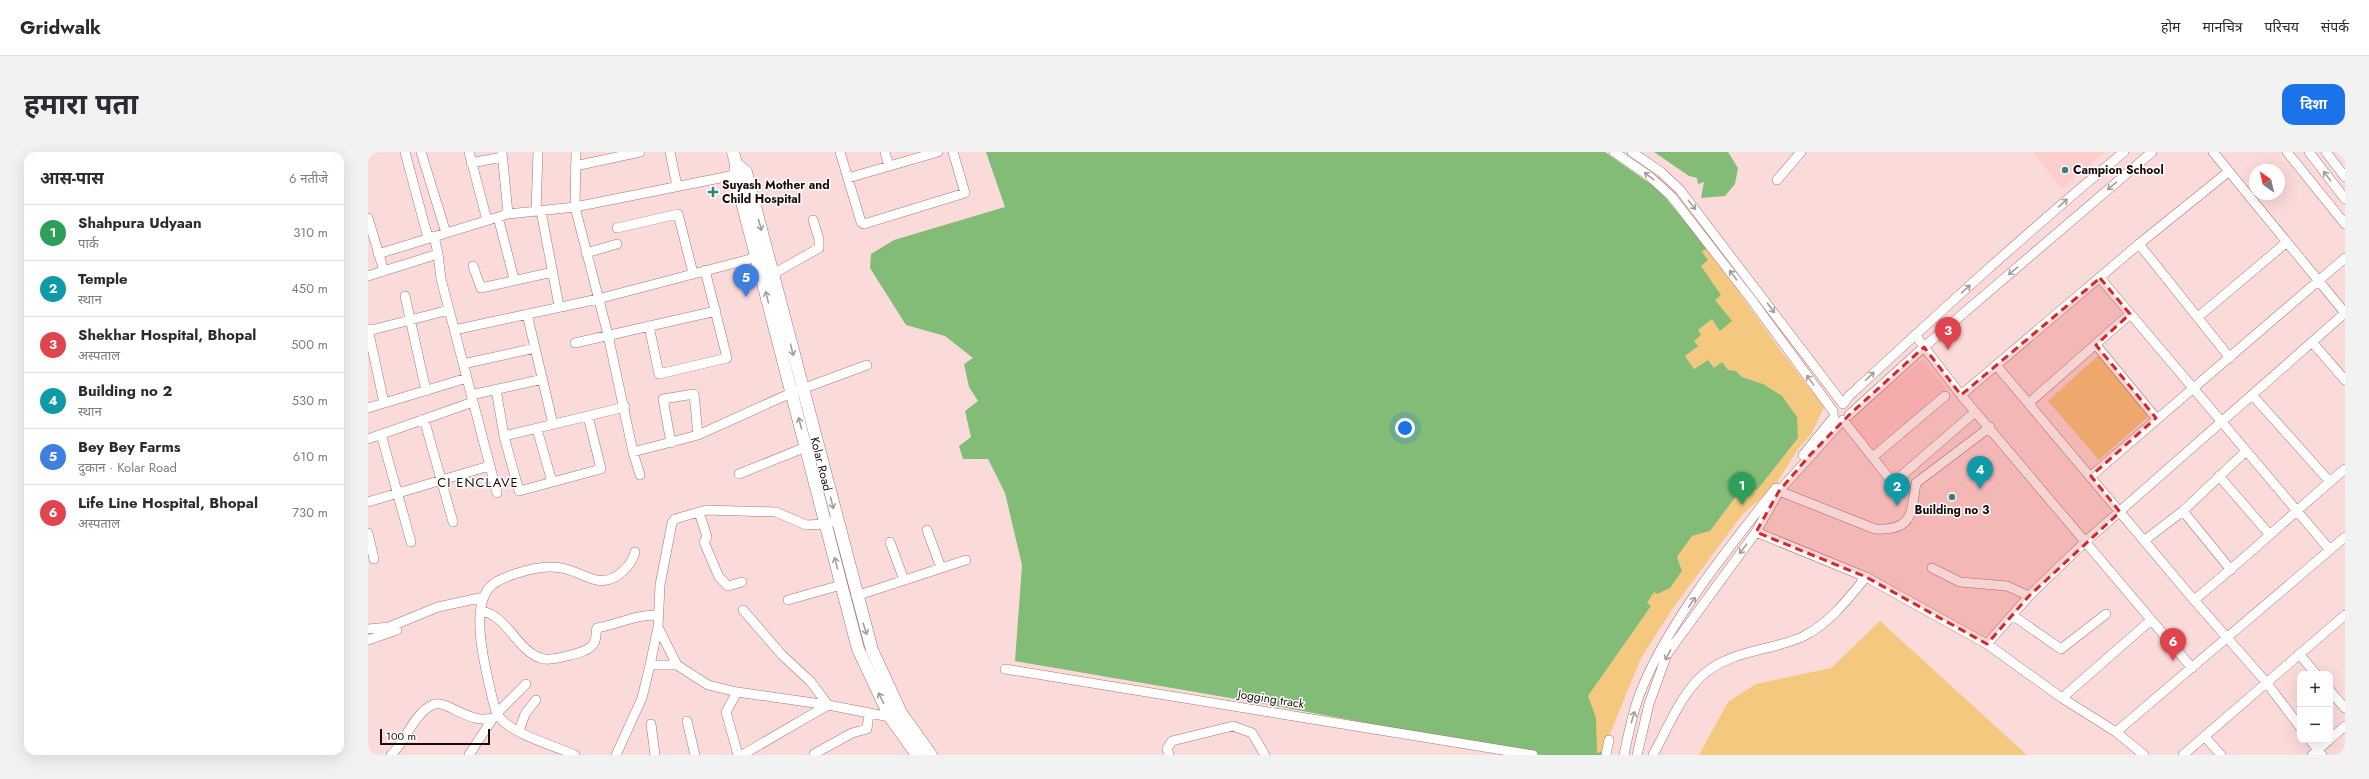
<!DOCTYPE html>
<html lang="hi">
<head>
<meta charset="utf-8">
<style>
	:root { --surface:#fff; --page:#f2f2f3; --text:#2b2b33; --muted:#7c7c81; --line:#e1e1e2; --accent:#1a73e8 }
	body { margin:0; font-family:Jost,"Noto Sans Devanagari",sans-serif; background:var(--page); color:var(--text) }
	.controls { position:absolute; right:12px; bottom:12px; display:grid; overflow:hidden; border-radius:8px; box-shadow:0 4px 16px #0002 }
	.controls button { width:36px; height:36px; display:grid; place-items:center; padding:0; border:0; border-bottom:1px solid var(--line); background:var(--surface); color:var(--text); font:20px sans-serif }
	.compass { position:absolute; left:1881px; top:12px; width:36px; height:36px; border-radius:50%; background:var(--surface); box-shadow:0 4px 16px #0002; rotate:326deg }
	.scale { position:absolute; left:12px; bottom:10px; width:110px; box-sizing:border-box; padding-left:4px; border:2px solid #1c0b0b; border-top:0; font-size:11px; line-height:14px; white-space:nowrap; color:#1c0b0b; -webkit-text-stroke:3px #fff; paint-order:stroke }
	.you { position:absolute; left:1037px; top:276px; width:14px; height:14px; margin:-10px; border:3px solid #fff; border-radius:50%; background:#1a73e8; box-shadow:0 0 0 6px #1a73e833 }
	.badge { display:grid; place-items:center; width:26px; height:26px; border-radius:50%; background:var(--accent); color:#fff; font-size:13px; font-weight:700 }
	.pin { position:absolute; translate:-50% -33px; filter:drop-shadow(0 1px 2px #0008) }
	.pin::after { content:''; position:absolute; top:21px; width:14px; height:12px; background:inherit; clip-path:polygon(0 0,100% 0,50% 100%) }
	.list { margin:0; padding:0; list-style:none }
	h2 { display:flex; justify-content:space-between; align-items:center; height:52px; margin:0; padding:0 16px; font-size:17px }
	h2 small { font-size:13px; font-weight:400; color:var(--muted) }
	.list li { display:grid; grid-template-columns:26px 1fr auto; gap:12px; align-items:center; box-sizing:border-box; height:56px; padding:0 16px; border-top:1px solid var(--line) }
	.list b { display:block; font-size:15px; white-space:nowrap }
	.list p { margin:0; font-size:13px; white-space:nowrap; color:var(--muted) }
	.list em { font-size:13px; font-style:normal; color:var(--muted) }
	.map { position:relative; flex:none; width:1977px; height:603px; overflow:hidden; border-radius:12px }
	header { display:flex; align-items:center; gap:24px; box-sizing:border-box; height:56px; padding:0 20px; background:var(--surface); border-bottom:1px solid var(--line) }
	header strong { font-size:19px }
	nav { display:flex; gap:22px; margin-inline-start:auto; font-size:14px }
	.intro { display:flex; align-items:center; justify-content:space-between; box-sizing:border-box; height:96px; padding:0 24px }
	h1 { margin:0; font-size:28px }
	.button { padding:10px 18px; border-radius:12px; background:var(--accent); color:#fff; font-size:14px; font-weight:700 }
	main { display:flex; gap:24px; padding:0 24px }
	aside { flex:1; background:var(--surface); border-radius:12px; box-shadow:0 4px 16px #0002 }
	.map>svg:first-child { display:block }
	.built { fill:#fececd }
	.green { fill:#f4c97f }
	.water { fill:#82bc76 }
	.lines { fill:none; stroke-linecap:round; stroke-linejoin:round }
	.minor-casing { stroke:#a57676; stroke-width:10 }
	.major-casing { stroke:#a57676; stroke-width:13 }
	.minor { stroke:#fff; stroke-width:9 }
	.major { stroke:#fff; stroke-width:12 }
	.oneway { stroke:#a49d9d }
	.marked { fill:#d62828; fill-opacity:0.2; stroke:#d62828; stroke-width:3; stroke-dasharray:8 5; stroke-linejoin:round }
	.poi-dot { fill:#378084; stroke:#fff; stroke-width:1.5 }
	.labels { text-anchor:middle; stroke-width:3; stroke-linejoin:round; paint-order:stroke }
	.poi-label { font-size:12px; font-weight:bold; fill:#1c0b0b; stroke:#fff; text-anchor:start }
	.street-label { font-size:12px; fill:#1c0b0b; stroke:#fff }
	.neighbourhood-label { font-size:13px; letter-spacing:1px; fill:#1c0b0b; stroke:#fff }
</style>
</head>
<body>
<header>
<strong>Gridwalk</strong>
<nav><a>होम</a><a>मानचित्र</a><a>परिचय</a><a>संपर्क</a></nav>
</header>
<div class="intro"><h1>हमारा पता</h1><a class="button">दिशा</a></div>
<main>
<aside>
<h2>आस-पास<small>6 नतीजे</small></h2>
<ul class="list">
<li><span class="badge" style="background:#2e9e5b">1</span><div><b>Shahpura Udyaan</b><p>पार्क</p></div><em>310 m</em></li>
<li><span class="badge" style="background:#0f9aa8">2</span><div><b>Temple</b><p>स्थान</p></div><em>450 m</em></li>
<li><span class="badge" style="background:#e0444e">3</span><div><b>Shekhar Hospital, Bhopal</b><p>अस्पताल</p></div><em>500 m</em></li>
<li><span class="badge" style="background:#0f9aa8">4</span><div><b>Building no 2</b><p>स्थान</p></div><em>530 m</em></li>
<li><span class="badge" style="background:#3f7fe0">5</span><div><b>Bey Bey Farms</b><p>दुकान · Kolar Road</p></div><em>610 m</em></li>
<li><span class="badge" style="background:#e0444e">6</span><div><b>Life Line Hospital, Bhopal</b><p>अस्पताल</p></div><em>730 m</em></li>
</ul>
</aside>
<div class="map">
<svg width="1977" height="603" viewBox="0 0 1977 603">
	<rect width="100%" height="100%" fill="#fbdbda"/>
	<path class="built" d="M1665,0h72l-43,37z
		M1554,208l25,28 -82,69 -24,-34z"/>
	<path class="green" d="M1339,96l69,96 48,63 -12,26 -14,16 -23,37 -33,29 -69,93 -32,50 -38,93 -6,2 -9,-57 63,-90 -4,-3 7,-11 16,-4 12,-17 -5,-14 15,-21 18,-5 27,-36 21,-6 40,-51 -35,-54 -21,-7 -6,-6 -22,-3 -6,-8 -14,9 -9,-13 12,-26 15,-11 8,11 -5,-31 6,-4 -20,-29 1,-14z
		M1733,201l49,62 -51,45 -51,-59z
		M1512,469l147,134h-328l29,-53 28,-18 75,-16z"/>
	<path class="water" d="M618,0h619l54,38 48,58 -5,4 6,8 -7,6 20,29 -6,5 17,21 -12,10 -8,-12 -14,11 3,5 -7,6 4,5 -13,10 9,13 14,-9 6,8 8,-6 6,8 8,1 6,6 21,7 19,12 15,21 1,21 -40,51 -21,6 -27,36 -18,5 -15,21 5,14 -12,17 -13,6 -3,-2 -7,11 4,3 -63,90 8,22 1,35 6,-2v4h-63l-275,-51 -250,-43 7,-96 -17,-72 -17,-34h-25l-4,-13 12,-9 -6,-26 13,-10 -9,-14 -5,-23 9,-6 -28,-22 -39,-11 -36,-57 1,-14 23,-14 111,-33z
		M1286,0h74l10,16 -3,16 -10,12 -24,2 3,-16 -6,2 -1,-6 -8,-2z"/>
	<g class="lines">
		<g class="minor-casing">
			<path id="minor" d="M37,0l23,86
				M53,0l25,81
				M101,0l18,68
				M134,0l6,62
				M208,0l-1,55 33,128 25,117 7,23
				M302,0l7,34
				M472,0l21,70 3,2 101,-31 -12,-41
				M517,0l4,14
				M1246,0l35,24 23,21 79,102 82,112
				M1264,0l29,20 19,18 163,214 6,-8c90,-83 180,-166 275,-244
				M1845,0l132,161
				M1919,0l58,72
				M1941,0l36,47
				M1958,0l19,25
				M103,11l31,-6
				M207,14l65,-14
				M480,26l90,-26
				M1409,28l24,-28
				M168,59l2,-59
				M173,59l18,95
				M130,65l16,62
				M0,66l16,53
				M249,76l61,-14 15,59
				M1771,92l91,114
				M218,101l31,-9
				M10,102l130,-40 67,-7 165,-33
				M70,102l3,25 56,214
				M105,114l8,22 72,-16
				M405,122l46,-26v-9l-6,-19
				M0,124l70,-22 -4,-18
				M1732,126l230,272
				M37,144l21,95
				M159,162l26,110
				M1830,165l89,-75
				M281,174l10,48 68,-16 -22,-88
				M0,177l16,74
				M86,178l144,-31 164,-43
				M0,179l81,-21
				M1547,183l46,60 231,273
				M1944,190l33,38
				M207,191l141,-32
				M1728,193l60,73
				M95,212l72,-16
				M1628,213l198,235 72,82 34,45
				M128,237l8,47 15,55 82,-22 -13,-53
				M103,243l72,-16
				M1593,243l178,-151 89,-72
				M1885,244l77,86
				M1661,251l101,-89
				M0,256l99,-30
				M1481,263l75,-68 228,-195
				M56,267l29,103
				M169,277l15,53
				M13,282l30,108
				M136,284l121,-29
				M0,287l105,-37
				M303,291l-8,-44 31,-5 4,41
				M265,300l65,-17 93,-42 76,-28
				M1435,303l31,-38
				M1506,304l71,-60
				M371,322l67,-27
				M1723,324l254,-218
				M1851,324l51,59
				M1411,339l96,38c38,2 36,-15 41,-46l74,-56
				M0,350l121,-36
				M1815,359l48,59
				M331,360l8,25 -3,5 15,35 9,9 14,-4
				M559,378l14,38
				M1388,380l110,45 121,67 75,54 54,34 28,23
				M0,381l6,26
				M1777,388l38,-29 62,-59
				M522,390l14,38
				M1564,416l28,14 47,4 22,10
				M488,444l110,-36
				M420,448l53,-15
				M1826,448c52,-42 100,-88 151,-131
				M113,459c26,4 35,38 59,47 7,3 19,0 27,-2 8,-2 23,-5 27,-13 3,-4 1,-10 3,-15 22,-4 39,-14 62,-13
				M1644,463l49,34 45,-35
				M290,475l19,38
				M0,477l21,-2 49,-20 46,-10
				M0,488l29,-10
				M1619,492l42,-48 57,-55 259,-228
				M1931,502l17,20
				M282,513h27l31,20 29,7 91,13 62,12
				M637,517l528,86
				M1962,539l15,17
				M369,540l-11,20 12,43
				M1694,546l89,-78
				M129,561l29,-29
				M319,569l8,34
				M283,572l4,31
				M151,579l6,-17 11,-14
				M1748,580l229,-195
				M1837,585l16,18
				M1962,587l15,-13
				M1942,588l12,15
				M446,602l38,-21 15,-4 2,-16
				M23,603c15,-14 22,-40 41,-50 14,-8 39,24 66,11
				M101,603l24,-37
				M207,603c-18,-8 -61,-21 -73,-35 -6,-5 -7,-12 -9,-19 -6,-27 -24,-89 -4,-113 6,-8 20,-12 29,-15 15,-5 33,-8 48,-4 22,6 35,21 56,3 7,-6 11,-11 13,-20
				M248,603l26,-57 8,-33 8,-38 2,-42 12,-62 3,-4 31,-9 70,2 30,13 20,-1 10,-4
				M374,603l86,-50 -17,-23 -29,-27 -39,-45
				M801,603l-2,-6 5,-8 61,-15 19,7 13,22
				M1238,603l3,-15
				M1256,603c4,-20 8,-40 15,-59 26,-70 90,-149 137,-208
				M1269,603l12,-51 18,-50 89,-122 23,-41 64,-71 50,63 82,-71
				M1285,603c15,-27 28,-62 52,-82 28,-23 65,-22 97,-36 27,-13 46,-38 64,-60
				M1815,603l162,-140
				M1944,603l17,-15"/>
		</g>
		<g class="major-casing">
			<path id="major" d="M365,0l3,12 -1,11 123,474 32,68 27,38
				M368,12l10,8 126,478 29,63 30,42"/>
		</g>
		<use href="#minor" class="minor"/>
		<use href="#major" class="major"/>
	</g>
	<defs><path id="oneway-shaft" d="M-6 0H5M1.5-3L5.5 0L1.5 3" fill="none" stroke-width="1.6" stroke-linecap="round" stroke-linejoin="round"/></defs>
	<g class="oneway">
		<use href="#oneway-shaft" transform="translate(1281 24) rotate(-143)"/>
		<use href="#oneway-shaft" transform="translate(1959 24) rotate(-127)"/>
		<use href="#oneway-shaft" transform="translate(1744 34) rotate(140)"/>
		<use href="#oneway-shaft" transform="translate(1695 51) rotate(-41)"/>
		<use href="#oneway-shaft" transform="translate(1324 53) rotate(51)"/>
		<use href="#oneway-shaft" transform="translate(392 73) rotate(75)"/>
		<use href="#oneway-shaft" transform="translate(1645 119) rotate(140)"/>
		<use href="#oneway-shaft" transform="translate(1365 123) rotate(-127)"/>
		<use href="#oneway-shaft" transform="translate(1598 137) rotate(-41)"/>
		<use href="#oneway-shaft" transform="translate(399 145) rotate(-104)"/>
		<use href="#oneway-shaft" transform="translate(1403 156) rotate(53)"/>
		<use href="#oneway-shaft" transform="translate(424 198) rotate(76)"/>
		<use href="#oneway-shaft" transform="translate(1502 224) rotate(-43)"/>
		<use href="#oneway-shaft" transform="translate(1442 228) rotate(-126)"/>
		<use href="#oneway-shaft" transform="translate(432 271) rotate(-105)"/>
		<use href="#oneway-shaft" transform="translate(464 351) rotate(76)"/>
		<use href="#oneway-shaft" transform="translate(1375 397) rotate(127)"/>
		<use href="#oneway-shaft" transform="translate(468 411) rotate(-104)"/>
		<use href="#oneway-shaft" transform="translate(1324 450) rotate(-56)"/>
		<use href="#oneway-shaft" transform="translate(497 477) rotate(72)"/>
		<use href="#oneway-shaft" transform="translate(1300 503) rotate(117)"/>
		<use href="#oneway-shaft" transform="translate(513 546) rotate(-116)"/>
		<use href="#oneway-shaft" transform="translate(1265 565) rotate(-74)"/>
	</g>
	<path class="marked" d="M1732,126l30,36 -34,31 60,73 -65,58 29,36 -91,84 -42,48 -121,-67 -110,-45 23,-41 31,-36 39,-40 75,-68 37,48z"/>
	<g class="poi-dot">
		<circle cx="1697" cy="18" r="4"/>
		<path d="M343 34h4v4h4v4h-4v4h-4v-4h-4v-4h4z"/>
		<circle cx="1584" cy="345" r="4"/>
	</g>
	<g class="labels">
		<g class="poi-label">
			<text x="1705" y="22">Campion School</text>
			<text x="354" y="37">Suyash Mother and<tspan x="354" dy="14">Child Hospital</tspan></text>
			<text x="1584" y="362" text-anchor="middle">Building no 3</text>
		</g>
		<g class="street-label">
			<text transform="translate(453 312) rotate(76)" y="4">Kolar Road</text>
			<text transform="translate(903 547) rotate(9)" y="4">Jogging track</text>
		</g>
		<g class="neighbourhood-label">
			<text x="110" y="335">CI ENCLAVE</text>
		</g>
	</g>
</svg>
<div class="controls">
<button>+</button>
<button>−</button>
</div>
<svg class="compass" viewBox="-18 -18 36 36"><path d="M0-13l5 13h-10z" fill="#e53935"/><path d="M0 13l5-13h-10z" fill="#7c7c81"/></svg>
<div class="scale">100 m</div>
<div class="you"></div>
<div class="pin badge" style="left:1374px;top:353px;background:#2e9e5b">1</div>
<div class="pin badge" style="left:1529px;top:354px;background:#0f9aa8">2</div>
<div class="pin badge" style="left:1580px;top:198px;background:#e0444e">3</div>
<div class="pin badge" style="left:1612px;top:337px;background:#0f9aa8">4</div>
<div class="pin badge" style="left:378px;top:145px;background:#3f7fe0">5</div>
<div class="pin badge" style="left:1805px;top:509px;background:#e0444e">6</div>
</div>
</main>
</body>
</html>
